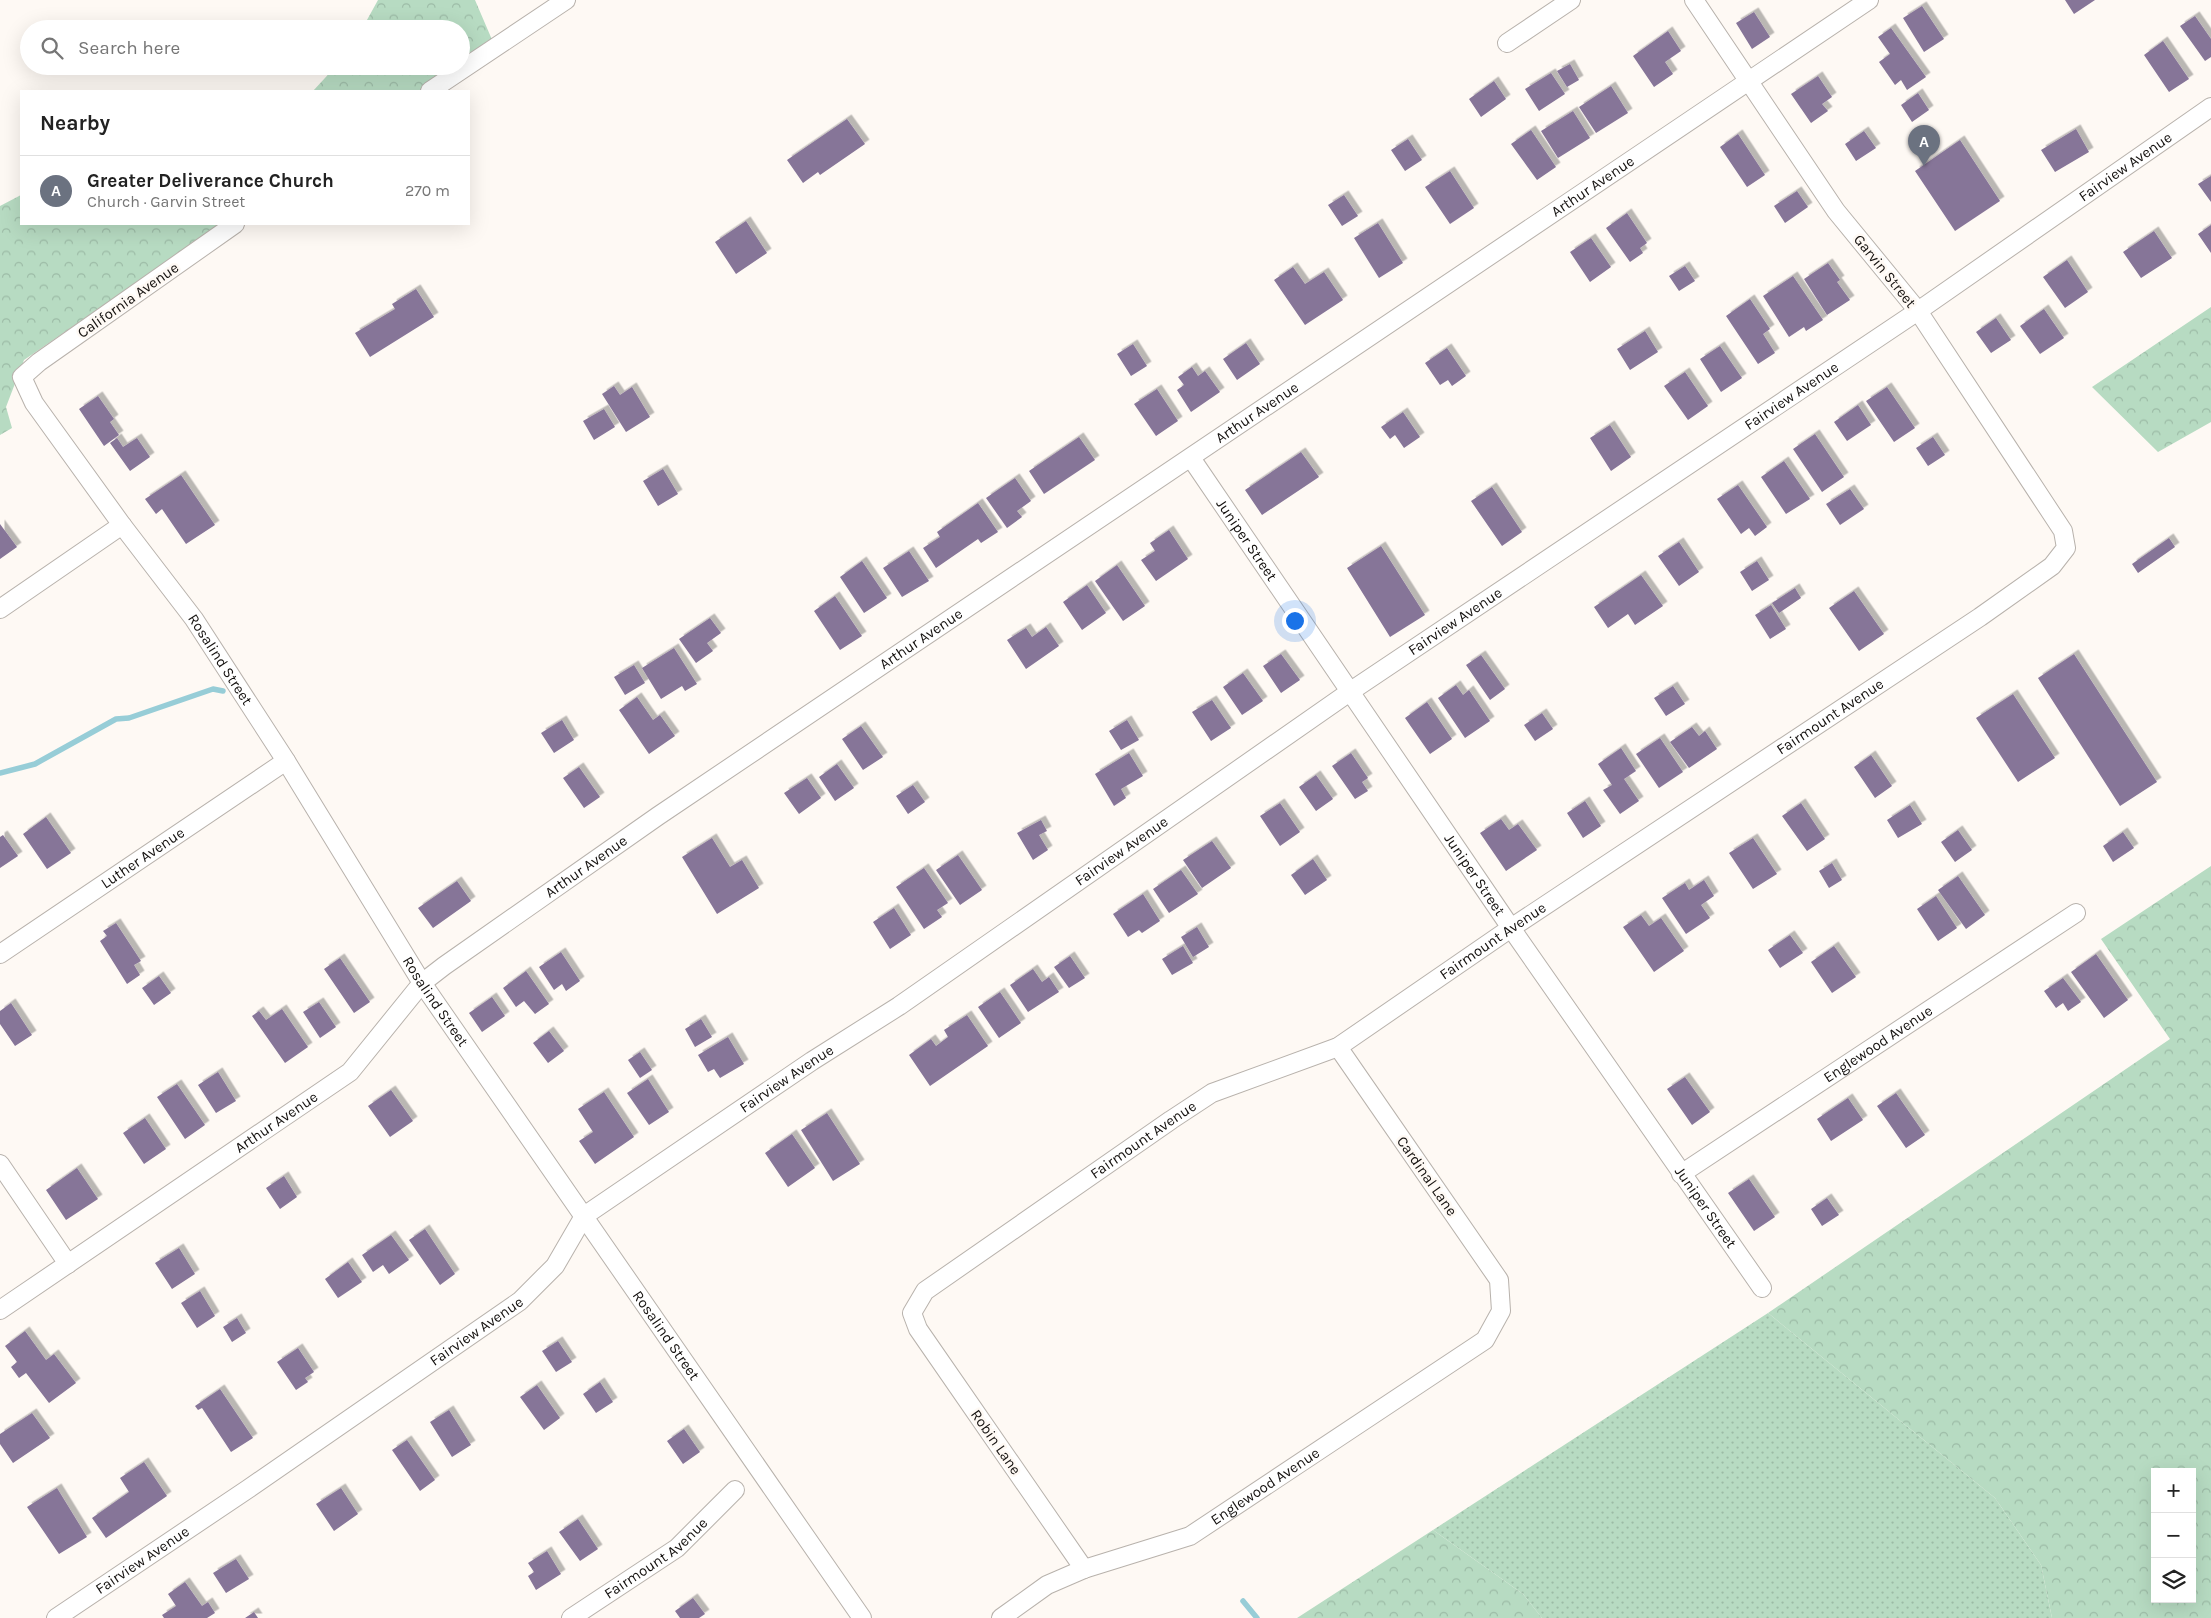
<!DOCTYPE html>
<html lang="en">
<head>
<meta charset="utf-8">
<style>
	:root { --surface:#fff; --page:#f2f2f2; --text:#222; --muted:#767676; --line:#e0e0e0; --accent:#a30536 }
	body { margin:0; font-family:Karla,sans-serif; background:var(--page); color:var(--text) }
	.controls { position:absolute; right:15px; bottom:15px; display:grid; overflow:hidden; border-radius:0px; box-shadow:0 5px 20px #0002 }
	.controls button { width:45px; height:45px; display:grid; place-items:center; padding:0; border:0; border-bottom:1px solid var(--line); background:var(--surface); color:var(--text); font:25px sans-serif }
	.you { position:absolute; left:1294px; top:620px; width:18px; height:18px; margin:-12px; border:4px solid #fff; border-radius:50%; background:#1a73e8; box-shadow:0 0 0 8px #1a73e833 }
	.badge { display:grid; place-items:center; width:32px; height:32px; border-radius:50%; background:var(--accent); color:#fff; font-size:16px; font-weight:700 }
	.pin { position:absolute; translate:-50% -41px; filter:drop-shadow(0 1px 2px #0008) }
	.pin::after { content:''; position:absolute; top:26px; width:18px; height:15px; background:inherit; clip-path:polygon(0 0,100% 0,50% 100%) }
	.list { margin:0; padding:0; list-style:none }
	h2 { display:flex; justify-content:space-between; align-items:center; height:65px; margin:0; padding:0 20px; font-size:21px }
	h2 small { font-size:16px; font-weight:400; color:var(--muted) }
	.list li { display:grid; grid-template-columns:32px 1fr auto; gap:15px; align-items:center; box-sizing:border-box; height:70px; padding:0 20px; border-top:1px solid var(--line) }
	.list b { display:block; font-size:19px; white-space:nowrap }
	.list p { margin:0; font-size:16px; white-space:nowrap; color:var(--muted) }
	.list em { font-size:16px; font-style:normal; color:var(--muted) }
	.icon { flex:none; width:28px; height:28px; fill:none; stroke:currentColor; stroke-width:2; stroke-linecap:round; stroke-linejoin:round }
	.map { position:relative; flex:none; width:2211px; height:1618px; overflow:hidden }
	.search { position:absolute; background:var(--surface); box-shadow:0 5px 20px #0002; left:20px; top:20px; width:450px; height:55px; display:flex; align-items:center; gap:12px; box-sizing:border-box; padding:0 18px; border-radius:28px; color:var(--muted); font-size:19px }
	.panel { position:absolute; background:var(--surface); box-shadow:0 5px 20px #0002; left:20px; top:90px; width:450px; height:135px; border-radius:0px }
	.map>svg:first-child { display:block }
	.grass { fill:url(#grass-dots) }
	.forest { fill:url(#forest-crowns); fill-rule:evenodd }
	.lines { fill:none; stroke-linecap:round; stroke-linejoin:round }
	.stream { stroke:#97cdd7; stroke-width:5.5 }
	.building { fill:#867498; filter:url(#shadow) }
	.street-casing { stroke:#b8b2ac; stroke-width:20 }
	.street { stroke:#fff; stroke-width:18 }
	.labels { text-anchor:middle; stroke-width:5; stroke-linejoin:round; paint-order:stroke }
	.street-label { font-size:15px; fill:#14110f; stroke:#fef9f4 }
</style>
</head>
<body>
<div class="map">
<svg width="2211" height="1618" viewBox="0 0 2211 1618">
	<defs>
		<pattern id="grass-dots" width="8" height="8" patternUnits="userSpaceOnUse" patternTransform="scale(1.25)"><rect width="8" height="8" fill="#b7dbc2"/><path d="M2 2h.1M6 6h.1" fill="none" stroke="#9cbba6" stroke-width="1.8" stroke-linecap="round"/></pattern>
		<pattern id="forest-crowns" width="20" height="18" patternUnits="userSpaceOnUse" patternTransform="scale(1.25)"><rect width="20" height="18" fill="#b7dbc2"/><path d="M2 6a3 3 0 1 1 6 0M12 15a3 3 0 1 1 6 0" fill="none" stroke="#9cbba6"/></pattern>
		<filter id="shadow"><feDropShadow dx="4.5" dy="-4.5" stdDeviation="0" flood-color="#0004"/></filter>
	</defs>
	<rect width="100%" height="100%" fill="#fef9f4"/>
	<path class="grass" d="M1768,1313l227,185 46,67 11,53h-510l-19,-24 -90,-64z"/>
	<path class="forest" d="M378,0h97l18,42 -32,21v-34h-99z
		M336,66h121l-38,25h-106z
		M21,195v29h201l-198,136 -18,47 6,21 -12,7v-229z
		M2211,307v115l-53,30 -66,-65z
		M2211,866v752h-159l-11,-53 -46,-67 -227,-185 402,-274 -69,-100zM2155,1472h37v127h-37z
		M1433,1530l90,64 19,24h-245z"/>
	<g class="lines">
		<path class="stream" d="M0,773l35,-9 81,-45 13,-1 84,-29 10,2
			M1243,1601l14,17"/>
	</g>
	<path class="building" d="M2065,0h30l-21,14z
		M1922,6l22,33 -20,13 -21,-34z
		M1754,12l16,25 -18,12 -16,-26z
		M2195,16l16,23v18l-6,4 -25,-35z
		M1891,28l35,49 -19,13 -6,-10 -6,5 -16,-23 11,-8 -12,-17z
		M1668,31l13,20 -16,11 8,12 -19,13 -21,-31z
		M2163,41l26,38 -20,13 -25,-37z
		M1570,64l9,16 -12,7 -10,-16z
		M1551,73l14,21 -26,17 -14,-22z
		M1818,76l14,21 -10,7 6,7 -17,12 -20,-29z
		M1494,81l12,18 -25,18 -12,-18z
		M1611,86l17,27 -32,20 -17,-26z
		M1918,93l11,17 -17,12 -11,-17z
		M1573,111l17,27 -32,20 -17,-27z
		M847,119l18,25 -45,31 -2,-3 -15,11 -16,-23z
		M2076,129l13,23 -34,20 -14,-22z
		M1531,130l25,37 -19,13 -26,-36z
		M1864,131l12,17 -20,13 -11,-17z
		M1738,134l27,41 -18,12 -27,-40z
		M1408,139l14,21 -17,11 -14,-21z
		M1960,140l40,61 -45,30 -40,-60z
		M1450,171l24,37 -24,16 -25,-37z
		M2211,176v26l-13,-18z
		M1797,191l11,16 -23,16 -11,-17z
		M1344,195l14,21 -16,10 -14,-21z
		M1627,213l20,30 -7,5 3,5 -13,9 -24,-34z
		M746,221l21,32 -31,21 -21,-32z
		M1378,223l25,40 -24,15 -25,-40z
		M2211,225v28l-13,-19z
		M2154,231l18,27 -31,20 -18,-26z
		M1591,238l20,29 -21,15 -20,-30z
		M2067,260l21,32 -23,16 -22,-31z
		M1828,263l12,17 -3,2 13,18 -23,15 -23,-36z
		M1685,266l10,15 -16,10 -10,-15z
		M1293,267l12,17 19,-12 19,28 -38,25 -31,-45z
		M1793,276l30,44 -17,11 -2,-4 -15,10 -26,-41z
		M416,289l18,28 -64,40 -15,-24 40,-24 -3,-5z
		M1750,299l20,30 -7,5 12,19 -17,11 -32,-48z
		M2044,309l20,29 -24,16 -20,-28z
		M1996,318l15,22 -20,13 -15,-21z
		M1645,331l13,21 -28,18 -13,-21z
		M1246,343l14,21 -23,16 -14,-21z
		M1133,344l14,22 -16,10 -14,-22z
		M1720,346l22,32 -21,14 -21,-33z
		M1447,348l19,28 -14,10 -4,-6 -8,5 -15,-22z
		M1192,367l6,9 7,-5 15,21 -29,20 -14,-22 7,-5 -6,-8z
		M1685,372l23,34 -20,14 -24,-34z
		M614,386l6,9 12,-8 18,30 -24,15 -24,-38z
		M1887,387l28,41 -21,14 -28,-41z
		M1157,389l21,32 -22,15 -22,-32z
		M98,396l16,23 -4,3 9,13 -15,11 -25,-37z
		M1858,405l13,20 -24,16 -13,-19z
		M604,409l11,18 -21,13 -11,-19z
		M1403,412l17,25 -16,11 -9,-13 -5,4 -9,-12z
		M1610,425l21,32 -20,14 -21,-33z
		M1815,434l29,43 -22,15 -29,-43z
		M1079,437l16,23 -51,34 -15,-23z
		M1933,437l12,18 -17,11 -12,-18z
		M117,438l6,9 14,-9 13,19 -20,14 -20,-28z
		M1301,452l18,25 -57,38 -17,-25z
		M1784,461l26,38 -24,15 -25,-37z
		M663,469l15,25 -20,12 -15,-25z
		M181,475l34,50 -29,19 -24,-35 -6,5 -11,-15z
		M1015,478l16,23 -14,10 5,6 -15,11 -21,-30z
		M1738,485l29,42 -12,9 -6,-8 -8,6 -24,-35z
		M1492,487l30,45 -20,14 -31,-45z
		M1850,489l14,20 -24,16 -14,-21z
		M978,503l20,29 -17,11 -3,-4 -42,29 -13,-20 17,-11 -3,-5z
		M0,524l17,23 -17,12z
		M1169,530l19,29 -32,22 -15,-21 14,-9 -5,-8z
		M2169,538l6,9 -37,26 -6,-9z
		M1679,542l20,30 -20,14 -21,-30z
		M1381,546l44,69 -35,22 -43,-69z
		M909,551l20,30 -27,16 -19,-29z
		M862,561l25,37 -23,15 -24,-36z
		M1757,561l12,19 -17,11 -12,-19z
		M1117,565l28,41 -22,15 -28,-40z
		M1641,575l22,31 -28,19 -7,-11 -20,14 -14,-21z
		M1087,585l19,28 -24,17 -19,-28z
		M1795,588l6,10 -22,15 -7,-10z
		M1854,591l30,43 -25,17 -30,-43z
		M835,596l27,40 -22,14 -26,-39z
		M1771,605l15,24 -16,10 -15,-24z
		M710,618l11,15 -14,10 6,8 -17,12 -17,-24z
		M1046,627l13,19 -33,23 -19,-29 19,-12 6,9z
		M674,648l23,36 -12,7 -3,-5 -21,13 -19,-31z
		M1281,654l19,26 -19,13 -18,-27z
		M2074,654l83,128 -37,24 -82,-128z
		M1481,655l24,34 -15,11 -24,-35z
		M634,665l11,18 -20,12 -11,-18z
		M1243,673l20,28 -21,14 -19,-28z
		M1456,685l7,10 6,-5 21,31 -25,17 -27,-40z
		M1673,686l12,18 -19,12 -12,-18z
		M2013,694l42,64 -37,24 -42,-64z
		M637,697l16,23 7,-5 15,21 -26,18 -30,-44z
		M1212,700l19,28 -20,13 -19,-29z
		M1427,702l25,37 -22,15 -25,-36z
		M1542,713l11,16 -18,12 -11,-16z
		M562,720l12,20 -20,13 -13,-20z
		M1127,720l12,20 -18,10 -12,-19z
		M861,726l22,31 -20,13 -21,-31z
		M1692,727l7,9 6,-5 12,18 -28,19 -19,-26z
		M1660,738l23,34 -24,16 -23,-34z
		M1621,748l15,23 -12,8 15,22 -19,13 -17,-24 9,-5 -14,-21z
		M1129,753l14,23 -22,13 5,9 -12,8 -19,-32z
		M1351,753l17,25 -6,4 6,9 -13,8 -23,-33z
		M1871,755l21,31 -17,12 -21,-31z
		M837,764l17,24 -19,13 -16,-24z
		M579,767l21,30 -16,11 -21,-30z
		M1316,775l17,24 -17,12 -17,-24z
		M807,778l14,20 -22,16 -15,-21z
		M913,785l12,17 -17,12 -12,-18z
		M1585,801l16,25 -18,12 -16,-25z
		M1280,803l20,29 -20,14 -20,-30z
		M1801,803l24,36 -18,12 -25,-35z
		M1910,805l12,19 -24,14 -11,-18z
		M46,817l25,36 -24,16 -24,-35z
		M1501,819l8,11 9,-6 19,26 -31,21 -26,-38z
		M1041,820l6,11 -8,4 9,15 -15,10 -16,-27z
		M1958,830l14,20 -17,12 -14,-20z
		M2123,832l11,16 -21,14 -10,-16z
		M3,835l15,21 -18,12v-31z
		M712,838l18,29 12,-7 17,28 -42,26 -35,-57z
		M1753,838l24,36 -24,15 -24,-36z
		M1212,841l19,27 -29,20 -19,-28z
		M958,855l24,35 -22,15 -24,-35z
		M1313,859l14,21 -22,15 -14,-20z
		M1832,863l10,17 -13,8 -10,-17z
		M924,868l24,35 -11,7 5,7 -18,12 -28,-42z
		M1181,870l17,24 -29,19 -16,-24z
		M1958,876l27,39 -19,14 -28,-39z
		M1704,880l10,16 -13,9 9,13 -24,16 -24,-36 23,-15 4,7z
		M457,881l14,20 -38,27 -15,-20z
		M1143,894l17,27 -18,12 -3,-3 -11,7 -15,-23z
		M1936,896l21,32 -19,13 -21,-32z
		M894,908l17,27 -21,14 -17,-27z
		M1641,915l8,11 12,-8 23,33 -30,21 -31,-45z
		M116,923l25,38 -7,4 6,10 -13,9 -27,-43 7,-5 -4,-5z
		M1197,927l12,20 -16,10 -12,-20z
		M1790,935l13,18 -23,15 -12,-18z
		M1183,946l10,17 -21,12 -10,-16z
		M1834,946l22,31 -24,16 -21,-31z
		M561,952l19,29 -14,10 -4,-7 -8,6 -15,-23z
		M2096,954l32,46 -24,18 -33,-46z
		M1070,956l15,22 -16,10 -15,-21z
		M340,958l30,44 -16,11 -30,-44z
		M1033,969l9,13 7,-5 10,15 -31,20 -18,-27z
		M526,971l23,33 -14,10 -11,-13 -8,6 -13,-19z
		M159,976l12,17 -17,12 -12,-17z
		M2063,978l18,24 -13,9 -5,-8 -7,5 -12,-17z
		M1000,992l21,31 -22,15 -21,-31z
		M492,997l13,19 -23,16 -13,-19z
		M319,1002l17,25 -16,11 -17,-26z
		M11,1003l21,32 -17,11 -15,-22v-13z
		M282,1009l26,38 -23,16 -33,-47 7,-5 7,9z
		M967,1015l21,31 -58,40 -21,-31 22,-16 5,7 12,-9 -4,-7z
		M701,1019l11,18 -17,10 -10,-18z
		M549,1031l15,20 -16,12 -15,-20z
		M728,1037l16,27 -24,14 -6,-9 -6,3 -10,-17z
		M640,1052l12,18 -12,8 -12,-18z
		M218,1072l18,29 -20,12 -18,-28z
		M1685,1077l25,35 -18,13 -25,-36z
		M648,1079l21,33 -20,13 -22,-32z
		M177,1084l28,41 -20,14 -28,-42z
		M391,1090l22,31 -23,16 -22,-31z
		M604,1092l30,45 -39,27 -16,-23 14,-9 -15,-23z
		M1896,1093l29,42 -19,13 -29,-42z
		M1848,1098l15,22 -32,21 -14,-22z
		M827,1113l33,51 -27,17 -32,-51z
		M145,1118l21,31 -22,15 -21,-31z
		M792,1134l23,34 -27,19 -23,-34z
		M77,1168l21,31 -32,21 -20,-30z
		M284,1176l13,21 -17,12 -14,-21z
		M1749,1179l26,38 -21,14 -26,-38z
		M1827,1198l12,17 -17,11 -11,-17z
		M425,1229l30,45 -15,11 -31,-45z
		M391,1235l18,25 -20,14 -6,-9 -10,7 -11,-17z
		M179,1248l16,26 -23,15 -17,-26z
		M348,1262l14,20 -24,16 -13,-19z
		M200,1291l15,25 -18,12 -16,-25z
		M237,1318l9,15 -14,9 -9,-15z
		M25,1331l21,29 8,-6 22,29 -27,20 -23,-30 -7,5 -8,-11 6,-5 -12,-16z
		M558,1341l14,21 -16,10 -14,-21z
		M298,1348l16,24 -9,6 3,4 -12,8 -19,-28z
		M600,1382l13,20 -17,11 -13,-19z
		M537,1385l23,33 -16,12 -24,-33z
		M220,1389l33,49 -22,14 -29,-44 -4,2 -3,-4z
		M449,1410l22,35 -19,12 -22,-35z
		M32,1413l18,25 -37,25 -13,-19v-10z
		M684,1429l16,23 -17,12 -16,-23z
		M407,1440l28,40 -15,11 -28,-41z
		M144,1462l23,34 -61,42 -14,-20 37,-26 -9,-14z
		M57,1488l30,49 -28,17 -32,-47z
		M341,1488l17,26 -24,17 -18,-27z
		M578,1519l20,30 -18,12 -21,-29z
		M547,1551l14,23 -25,16 -8,-14 6,-4 -6,-9z
		M236,1559l13,20 -23,14 -13,-20z
		M185,1582l17,24 6,-4 7,11 -8,5h-43l-2,-3 14,-9 -8,-12z
		M693,1598l12,16 -6,4h-19l-5,-7z
		M254,1612l4,6h-13z"/>
	<g class="lines">
		<g class="street-casing">
			<g id="street">
				<path d="M1507,43l64,-43"/>
				<path d="M430,91l136,-91"/>
				<path id="s1" d="M235,224l-196,138 -17,15 12,26 88,122 72,94 92,142 136,222 440,635"/>
				<path id="s2" d="M1191,458l320,470 251,360"/>
				<path d="M0,609l122,-84"/>
				<path id="s3" d="M0,954l286,-193"/>
				<path d="M0,1164l68,100"/>
				<path id="s4" d="M1681,1174l395,-261"/>
				<path id="s5" d="M0,1310l350,-238 72,-89 22,-17 214,-150 1211,-816"/>
				<path id="s6" d="M1084,1569l-166,-240 -6,-16 13,-22 246,-171 41,-27 126,-46 173,-119 469,-311 72,-51 14,-18 -3,-17 -145,-220 -82,-100 -142,-211"/>
				<path id="s7" d="M56,1618l192,-129 272,-188 35,-35 29,-50 228,-155 87,-55 452,-315 567,-380 293,-204"/>
				<path id="s8" d="M571,1618l106,-70 58,-58"/>
				<path id="s9" d="M1001,1618l46,-33 37,-16 106,-33 295,-196 16,-29 -2,-31 -161,-233"/>
			</g>
		</g>
		<use href="#street" class="street"/>
	</g>
	<g class="labels">
		<g class="street-label">
			<text dy="5" stroke="none"><textPath href="#s7" startOffset="2534">Fairview Avenue</textPath></text>
			<text dy="5" stroke="none"><textPath href="#s5" startOffset="1954">Arthur Avenue</textPath></text>
			<text transform="translate(1885 271) rotate(51)" y="5">Garvin Street</text>
			<text transform="translate(128 300) rotate(-35)" y="5">California Avenue</text>
			<text dy="5" stroke="none"><textPath href="#s7" startOffset="2129">Fairview Avenue</textPath></text>
			<text dy="5" stroke="none"><textPath href="#s5" startOffset="1549">Arthur Avenue</textPath></text>
			<text dy="5" stroke="none"><textPath href="#s2" startOffset="99">Juniper Street</textPath></text>
			<text dy="5" stroke="none"><textPath href="#s7" startOffset="1724">Fairview Avenue</textPath></text>
			<text dy="5" stroke="none"><textPath href="#s5" startOffset="1144">Arthur Avenue</textPath></text>
			<text dy="5" stroke="none"><textPath href="#s1" startOffset="608">Rosalind Street</textPath></text>
			<text dy="5" stroke="none"><textPath href="#s6" startOffset="1410">Fairmount Avenue</textPath></text>
			<text dy="5" stroke="none"><textPath href="#s7" startOffset="1319">Fairview Avenue</textPath></text>
			<text dy="5" stroke="none"><textPath href="#s3" startOffset="172">Luther Avenue</textPath></text>
			<text dy="5" stroke="none"><textPath href="#s5" startOffset="739">Arthur Avenue</textPath></text>
			<text dy="5" stroke="none"><textPath href="#s2" startOffset="504">Juniper Street</textPath></text>
			<text dy="5" stroke="none"><textPath href="#s6" startOffset="1005">Fairmount Avenue</textPath></text>
			<text dy="5" stroke="none"><textPath href="#s1" startOffset="1012">Rosalind Street</textPath></text>
			<text dy="5" stroke="none"><textPath href="#s4" startOffset="236">Englewood Avenue</textPath></text>
			<text dy="5" stroke="none"><textPath href="#s7" startOffset="914">Fairview Avenue</textPath></text>
			<text dy="5" stroke="none"><textPath href="#s5" startOffset="334">Arthur Avenue</textPath></text>
			<text dy="5" stroke="none"><textPath href="#s6" startOffset="600">Fairmount Avenue</textPath></text>
			<text transform="translate(1427 1176) rotate(55)" y="5">Cardinal Lane</text>
			<text dy="5" stroke="none"><textPath href="#s2" startOffset="909">Juniper Street</textPath></text>
			<text dy="5" stroke="none"><textPath href="#s7" startOffset="509">Fairview Avenue</textPath></text>
			<text dy="5" stroke="none"><textPath href="#s1" startOffset="1418">Rosalind Street</textPath></text>
			<text transform="translate(996 1442) rotate(55)" y="5">Robin Lane</text>
			<text dy="5" stroke="none"><textPath href="#s9" startOffset="298">Englewood Avenue</textPath></text>
			<text dy="5" stroke="none"><textPath href="#s8" startOffset="104">Fairmount Avenue</textPath></text>
			<text dy="5" stroke="none"><textPath href="#s7" startOffset="104">Fairview Avenue</textPath></text>
		</g>
	</g>
</svg>
<div class="controls">
<button>+</button>
<button>−</button>
<button><svg class="icon" aria-label="layers" viewBox="0 0 24 24"><path d="M12 4l9 5-9 5-9-5zM3 14l9 5 9-5"/></svg></button>
</div>
<div class="you"></div>
<div class="pin badge" style="left:1924px;top:166px;background:#6b7280">A</div>
<div class="search"><svg class="icon" aria-label="search" viewBox="0 0 24 24"><circle cx="10" cy="10" r="6"/><path d="M15 15l6 6"/></svg>Search here</div>
<section class="panel">
<h2>Nearby<small></small></h2>
<ul class="list">
<li><span class="badge" style="background:#6b7280">A</span><div><b>Greater Deliverance Church</b><p>Church · Garvin Street</p></div><em>270 m</em></li>
</ul>
</section>
</div>
</body>
</html>
